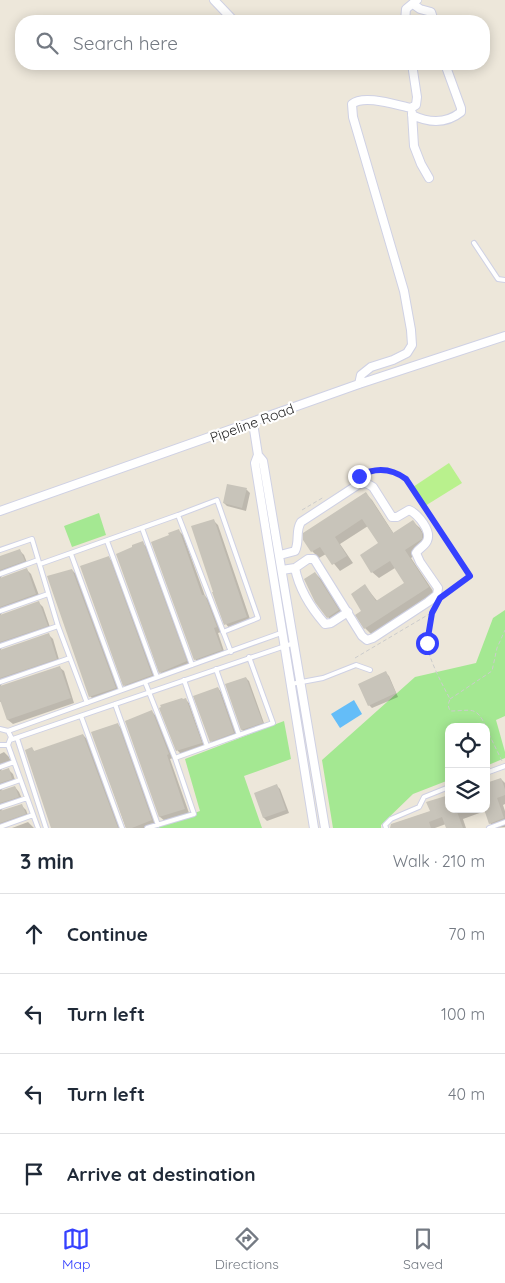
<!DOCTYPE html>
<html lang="en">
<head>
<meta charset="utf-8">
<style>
	:root { --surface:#fff; --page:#f2f2f3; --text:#1f2937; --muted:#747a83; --line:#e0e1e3; --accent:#3541ff }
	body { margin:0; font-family:Quicksand,sans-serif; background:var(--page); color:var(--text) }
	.controls { position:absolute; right:15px; bottom:15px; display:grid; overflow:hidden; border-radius:10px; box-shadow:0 2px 12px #0003 }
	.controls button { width:45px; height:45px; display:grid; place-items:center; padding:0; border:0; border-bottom:1px solid var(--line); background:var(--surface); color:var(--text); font:25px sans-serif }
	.stop { position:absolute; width:15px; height:15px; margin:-11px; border:4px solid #3541ff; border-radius:50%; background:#fff }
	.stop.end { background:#3541ff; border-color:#fff; box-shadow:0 1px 5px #0008 }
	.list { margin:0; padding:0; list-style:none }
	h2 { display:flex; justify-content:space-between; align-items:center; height:65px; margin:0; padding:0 20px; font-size:21px }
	h2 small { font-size:16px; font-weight:400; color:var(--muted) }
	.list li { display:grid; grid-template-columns:32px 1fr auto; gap:15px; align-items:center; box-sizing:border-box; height:80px; padding:0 20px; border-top:1px solid var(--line) }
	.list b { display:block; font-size:19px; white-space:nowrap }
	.list em { font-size:16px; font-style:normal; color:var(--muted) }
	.icon { flex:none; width:28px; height:28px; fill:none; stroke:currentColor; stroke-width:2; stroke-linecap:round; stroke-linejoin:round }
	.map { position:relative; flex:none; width:505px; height:828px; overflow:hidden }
	.search { position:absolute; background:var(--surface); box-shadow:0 2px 12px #0003; left:15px; right:15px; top:15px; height:55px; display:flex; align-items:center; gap:12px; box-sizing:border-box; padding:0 18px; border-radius:20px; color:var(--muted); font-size:19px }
	.sheet { height:385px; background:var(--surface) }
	nav { display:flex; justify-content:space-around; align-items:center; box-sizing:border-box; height:70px; border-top:1px solid var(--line); background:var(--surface); font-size:14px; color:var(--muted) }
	nav a { display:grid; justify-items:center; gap:2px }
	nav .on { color:var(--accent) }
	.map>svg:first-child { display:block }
	.green { fill:#a4e892 }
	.pitch { fill:#b9f18d }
	.water { fill:#64bdf8 }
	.shadow { fill:#0003 }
	.building { fill:#c8c4ba }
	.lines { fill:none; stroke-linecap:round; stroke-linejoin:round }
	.service-casing { stroke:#cfd1e4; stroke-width:6 }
	.minor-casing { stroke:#cfd1e4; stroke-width:10 }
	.path { stroke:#ccc; stroke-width:1; stroke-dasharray:4 2.5; stroke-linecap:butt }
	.service { stroke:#fff; stroke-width:4 }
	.minor { stroke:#fff; stroke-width:8 }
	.route { stroke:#3541ff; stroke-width:6 }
	.labels { text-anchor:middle; stroke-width:4.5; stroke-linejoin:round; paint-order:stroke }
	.street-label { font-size:14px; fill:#2a2a2a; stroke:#fff }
</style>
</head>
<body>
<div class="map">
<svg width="505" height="828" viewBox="0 0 505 828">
	<rect width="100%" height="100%" fill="#ede7da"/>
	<path class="green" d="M99,513l7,22 -34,12 -8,-21z
		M505,610v106l-9,4 9,32v6l-19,8v-39h-37v53l-36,14 -32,31v3h-48l-11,-68 93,-83 61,-14 17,-45z
		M284,721l7,38 -47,17 18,52h-105v-2l43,-15 -15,-52z"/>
	<path class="pitch" d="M449,463l13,20 -37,23 -12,-19z"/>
	<path class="water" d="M354,700l8,14 -22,14 -9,-14z"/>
	<path class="shadow" d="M228,485l19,5 3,3 -4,18 -19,-5 -3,-3z
		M366,494l6,6 22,34 19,-12 7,6 8,13v5l-17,12 24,36 -63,41 -7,-7 -8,-13 6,-4 2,-25 13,16 28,-19 -11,-15 -16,10 -7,-6 8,-29 -12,-17 -28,18 13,19 -13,8 -14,-17 -7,4 -7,-7z
		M213,520l5,5 33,97 -21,7 -4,-5z
		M179,531l4,4 22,61 4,4 12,32 -3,1 7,21 -25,10 -5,-5 -25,-123z
		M142,543l5,4 43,119 -25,10 -5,-4z
		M20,551l4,4 4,10 -25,9 -3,5 27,-9 4,4 9,24 -37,13 -3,5 39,-13 4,4 8,23 -48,16 -3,5 49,-16 4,4 7,24 -57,19 -3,5 59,-20 5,4 10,32 -61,21 -5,-4 -6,-19 -2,1v-145z
		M108,557l5,5 43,118 -27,9 -5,-4z
		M72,570l5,5 43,118 -25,8 -5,-5z
		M315,573l7,7 23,37 -10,7 -7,-7z
		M386,673l3,3 9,21 -26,11 -3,-3z
		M246,678l3,3 16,45 -19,7 -4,-3z
		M218,688l3,4 16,44 -23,8 -3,-3z
		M186,700l3,3 15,43 -23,8 -3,-3 -17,-42z
		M152,712l4,4 17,42 -3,1 19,54 -24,8 -5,-4 -34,-96z
		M118,725l4,4 34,97 -8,2h-22l-33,-95z
		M83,735l5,5 33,88h-69l-26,-77 6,-2 3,3z
		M4,752l5,5 3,7 -10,5 -1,3 7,-3 5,5 3,9 -13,5 -2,4 14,-5 4,5 4,9 -20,7 -2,4 20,-7 5,5 3,8 -29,10v-74z
		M501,779l4,4v21l-2,1 2,6v16l-10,1 -5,-5 -5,-12 -22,8 3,9h-18l-2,-4 -11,4h-42l-1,-2 57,-17h37z
		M277,786l3,3 9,24 -22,8 -3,-3 -9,-24z
		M28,822l6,6h-22z"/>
	<path class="building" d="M227,484l20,4 -5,20 -19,-5z
		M366,492l27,41 20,-13 9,13v6l-17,11 24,37 -65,42 -9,-14 6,-4 -10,-17 14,-10 11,17 28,-18 -14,-22 -19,12 -11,-18 18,-12 -16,-24 -27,18 12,19 -15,9 -12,-18 -9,5 -8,-12v-7z
		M214,519l33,98 -23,8 -12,-33h1l-22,-66z
		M179,529l23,66h3l12,32 -3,1 8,22 -28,10 -43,-118 18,-7 -1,-2z
		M143,541l44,120 -28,12 -43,-119 16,-7v-2z
		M20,549l5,12 -25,9v-14z
		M109,556l43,119 -29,11 -43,-120z
		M27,568l9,26 -36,13v-29z
		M72,569l44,119 -27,9 -42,-121z
		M315,572l24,38 -12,8 -12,-16 -11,-23z
		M39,601l9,25 -48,16v-27z
		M49,633l8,26 -57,19v-28z
		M60,666l11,32 -64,22 -7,-20v-14z
		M386,671l10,22 -28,13 -10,-22z
		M246,677l17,46 -22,7 -16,-46z
		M218,687l16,46 -24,9 -17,-46z
		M182,698l1,1 3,-1 16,45 -26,8 -17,-43 2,-1 -1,-2z
		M152,710l17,44 -2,1 18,54 -26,8 -34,-96z
		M118,723l34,97 -20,8h-6l-35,-96z
		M83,734l35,94h-67l-26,-78 7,-3 2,4z
		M9,768l3,11 -12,4v-12z
		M501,778l4,11v6l-8,3 7,20 -15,6 -5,-15h2v-26z
		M277,784l9,26 -23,8 -9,-25z
		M15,786l4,11 -19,6v-12z
		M449,795v14h7l7,19h-17l-4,-11 -13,5 2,6h-41l1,-4 39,-13 -4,-9z
		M22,804l4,10 -26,9v-12z"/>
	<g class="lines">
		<g class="service-casing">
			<path id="service" d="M474,243l24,36 7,1
				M178,515l39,-15 41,118 -35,14
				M142,528l50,137
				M107,541l50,136
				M0,550l32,-11 26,87 29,77
				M71,554l50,136
				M40,564l138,-49 53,137
				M0,574l38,-14
				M0,611l48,-17
				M0,646l58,-20
				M184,680l23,66
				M0,682l70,-24
				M145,682l30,76 19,56 -47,14
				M291,684l32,-6 33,-13 14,5
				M115,704l43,121
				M81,716l41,112
				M0,729l8,2 3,6 -3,8h-8
				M8,731l273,-98
				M239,735l34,-12 -24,-66
				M17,738l29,90
				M10,740l284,-97
				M8,745l30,83
				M175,758l64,-23 -23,-66
				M0,767l14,-5
				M486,773l19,-7
				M0,787l20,-7
				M0,807l27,-9
				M0,827l33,-12
				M386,828l-1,-3 6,-6 28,-12 5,-10 25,-10
				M489,828l16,-6"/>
		</g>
		<g class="minor-casing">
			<path id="minor" d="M214,0l20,21
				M413,4l7,5 11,3 3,9
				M405,21l1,-12 11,-9
				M412,113l2,33 7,18 8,14
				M412,115c17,8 34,9 49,-3v-4l-16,-44
				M359,384l2,-9 10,-8 22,-7 14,-7 5,-8 -1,-15 -7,-39 -51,-174 -1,-13c12,-10 44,1 59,4l5,-3 1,-8 -5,-33
				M253,423l5,32 5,6 62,367
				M258,455l-3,8 59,365
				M0,511l359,-127 146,-48
				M280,555l15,-4c5,-10 0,-20 6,-29l58,-38 7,-1 7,4 19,30h5l12,-7c9,4 23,21 18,31 -2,5 -8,7 -11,12l4,9 18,26 -1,7 -9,7 -55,36 -6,2 -5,-4 -48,-77h-6l-13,9 -13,2
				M295,568c4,21 16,40 30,56l6,-1 17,-11"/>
		</g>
		<path class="path" d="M360,475c16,-8 32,-7 46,4l64,98 -24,17
			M302,510l22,-13
			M434,608c-3,7 -8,27 -7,35 1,15 16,43 23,56l-2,6 2,6c22,0 26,-6 36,16
			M355,658l76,-45
			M450,699l42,-28 5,-23 8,-18
			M486,728l16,33"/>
		<use href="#service" class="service"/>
		<use href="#minor" class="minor"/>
	</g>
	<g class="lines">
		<path class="route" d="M359,476c17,-9 32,-8 47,3l64,97 -30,22 -8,15 -5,30"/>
	</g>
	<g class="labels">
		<g class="street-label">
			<text transform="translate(252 423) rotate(-20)" y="5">Pipeline Road</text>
		</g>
	</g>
</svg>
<div class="controls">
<button><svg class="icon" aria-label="locate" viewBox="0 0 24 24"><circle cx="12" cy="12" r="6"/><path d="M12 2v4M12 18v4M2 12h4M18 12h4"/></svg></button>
<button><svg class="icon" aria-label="layers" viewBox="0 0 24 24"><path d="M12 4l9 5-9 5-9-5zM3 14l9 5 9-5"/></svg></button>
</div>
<div class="stop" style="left:427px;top:643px"></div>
<div class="stop end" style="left:359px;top:476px"></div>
<div class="search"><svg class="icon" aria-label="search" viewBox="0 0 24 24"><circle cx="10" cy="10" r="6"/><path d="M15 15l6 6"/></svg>Search here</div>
</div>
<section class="sheet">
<h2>3 min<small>Walk · 210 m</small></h2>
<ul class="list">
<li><svg class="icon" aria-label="ahead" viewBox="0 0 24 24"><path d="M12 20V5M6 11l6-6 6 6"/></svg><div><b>Continue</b></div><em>70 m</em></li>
<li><svg class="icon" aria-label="left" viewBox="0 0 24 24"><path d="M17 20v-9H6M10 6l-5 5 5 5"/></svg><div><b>Turn left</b></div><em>100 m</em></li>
<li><svg class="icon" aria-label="left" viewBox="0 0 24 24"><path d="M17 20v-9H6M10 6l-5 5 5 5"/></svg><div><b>Turn left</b></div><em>40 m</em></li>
<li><svg class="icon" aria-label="arrive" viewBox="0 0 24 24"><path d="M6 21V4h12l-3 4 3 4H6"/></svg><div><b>Arrive at destination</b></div></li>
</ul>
</section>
<nav>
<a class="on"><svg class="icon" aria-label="map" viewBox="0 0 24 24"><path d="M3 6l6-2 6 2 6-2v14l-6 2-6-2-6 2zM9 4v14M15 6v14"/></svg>Map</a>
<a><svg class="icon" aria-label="directions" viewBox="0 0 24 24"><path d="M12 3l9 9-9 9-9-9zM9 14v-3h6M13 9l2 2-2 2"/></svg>Directions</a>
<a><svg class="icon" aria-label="saved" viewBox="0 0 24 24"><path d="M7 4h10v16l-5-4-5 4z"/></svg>Saved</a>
</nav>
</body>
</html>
